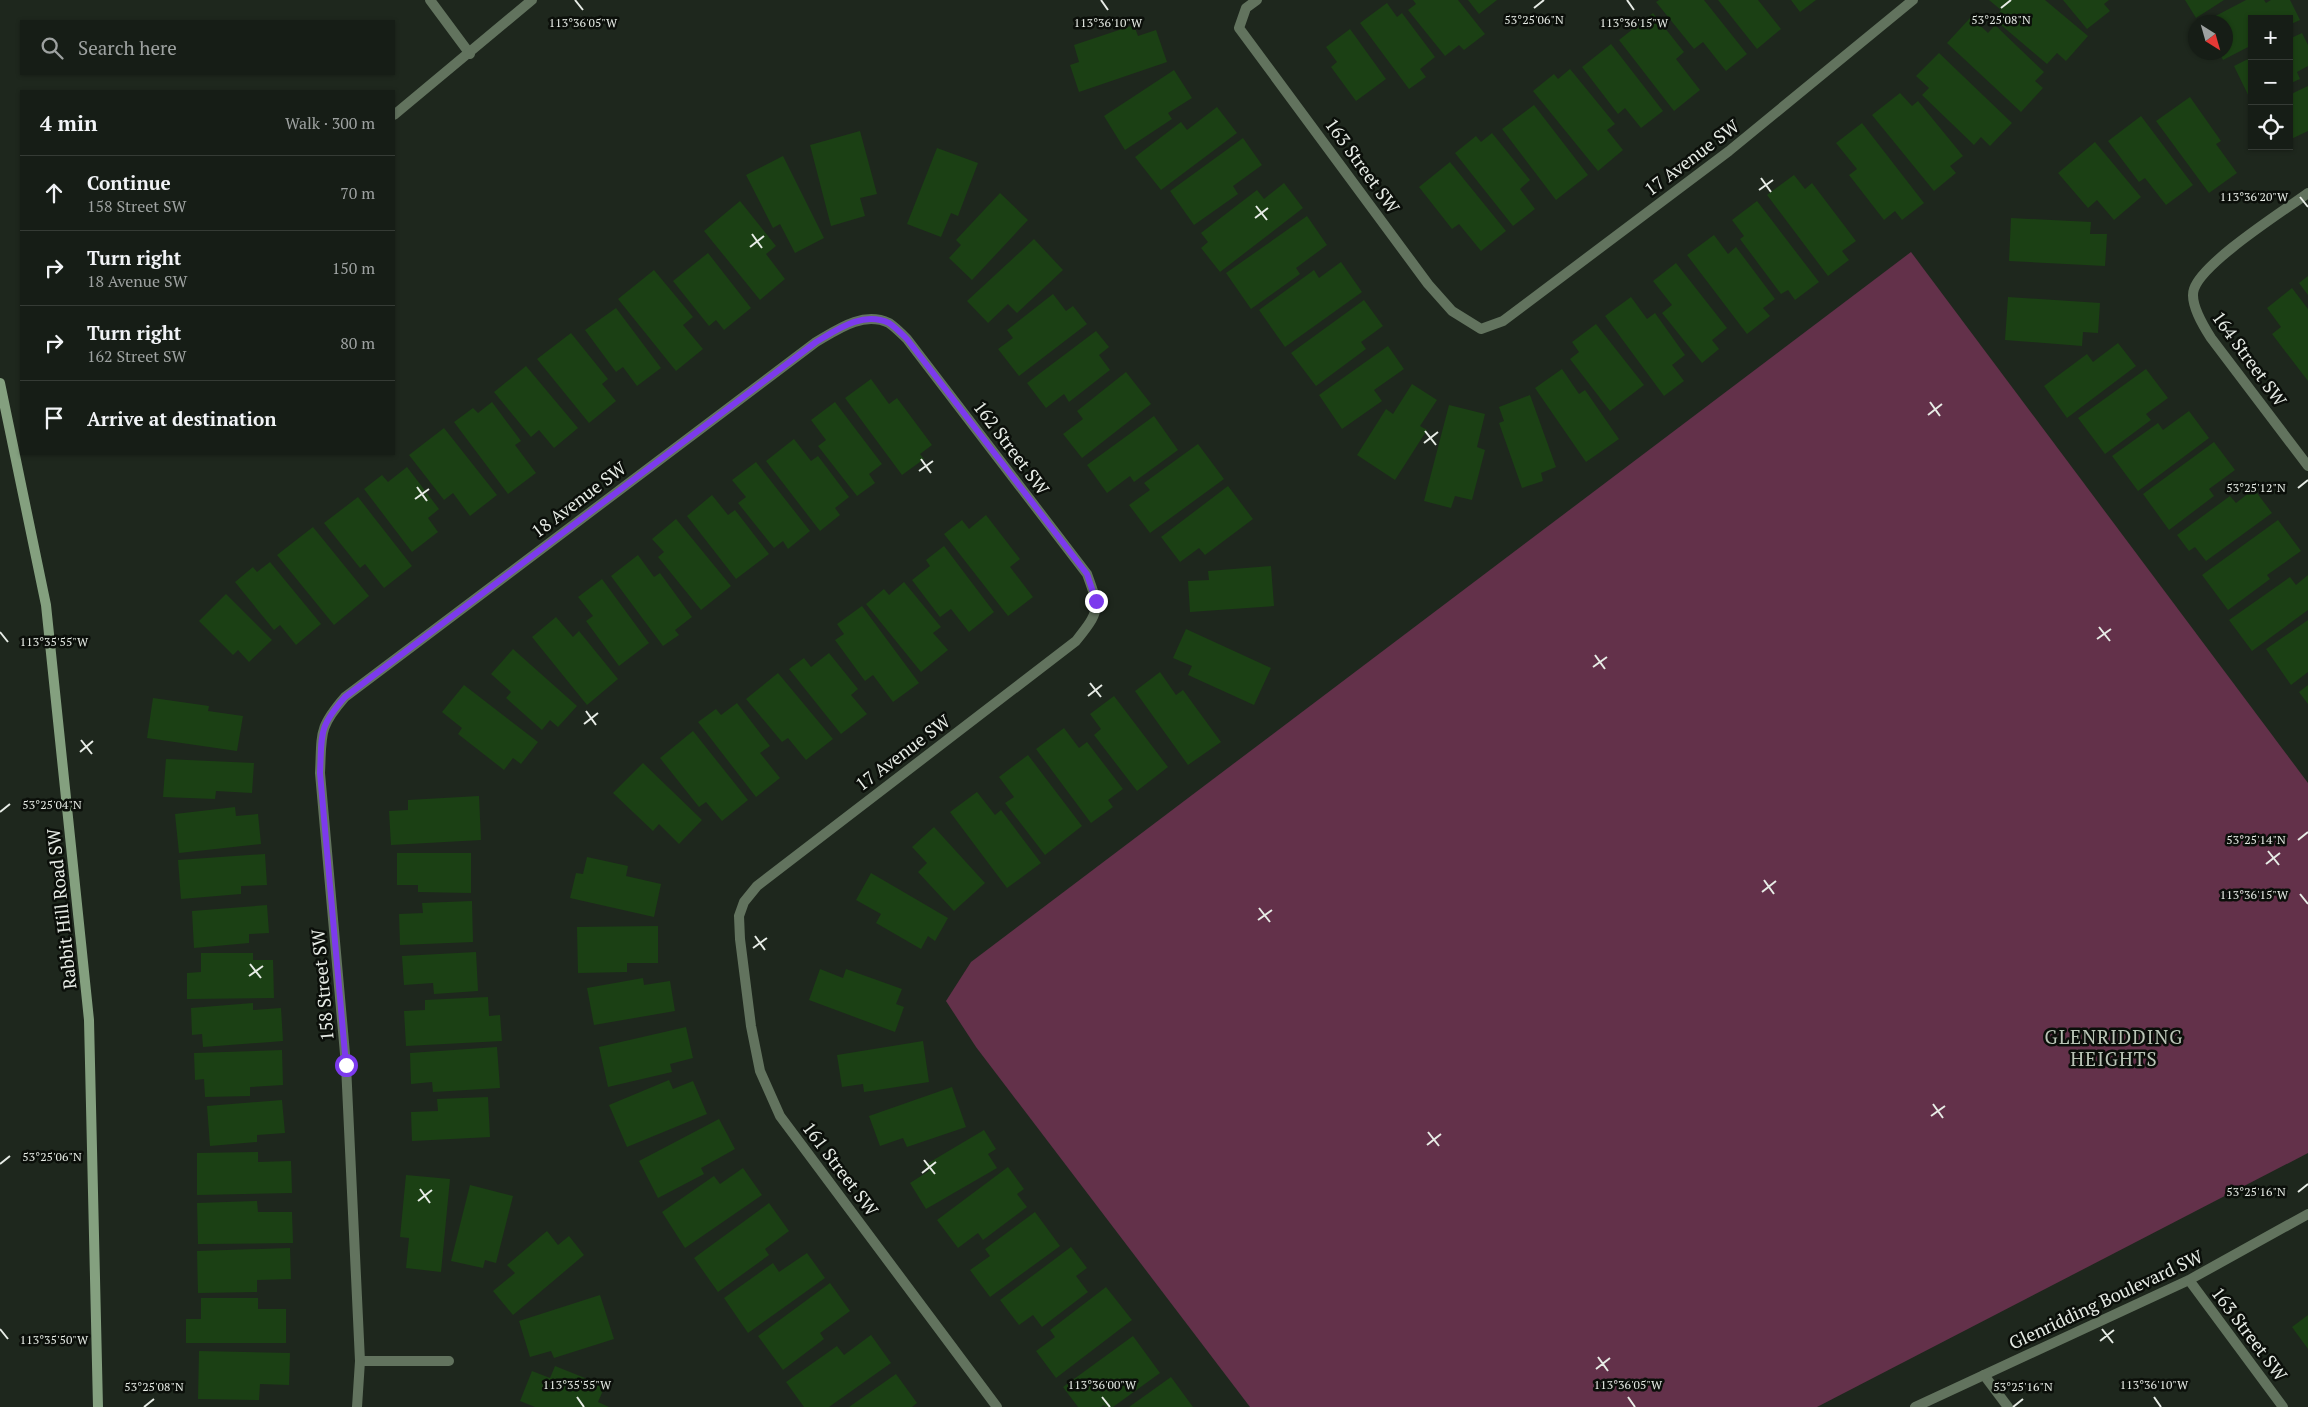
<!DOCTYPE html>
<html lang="en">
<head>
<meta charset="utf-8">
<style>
	:root { --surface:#161d16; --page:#1f261f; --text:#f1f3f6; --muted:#9ea2a1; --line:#353b35 }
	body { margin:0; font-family:"PT Serif",serif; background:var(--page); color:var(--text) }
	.controls { position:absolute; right:15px; top:15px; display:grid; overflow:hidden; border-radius:0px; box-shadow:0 1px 4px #0004 }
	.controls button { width:45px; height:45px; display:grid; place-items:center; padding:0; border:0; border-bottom:1px solid var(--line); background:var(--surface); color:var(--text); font:25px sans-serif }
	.compass { position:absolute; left:2188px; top:15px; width:45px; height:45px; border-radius:50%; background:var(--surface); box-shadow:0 1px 4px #0004; rotate:143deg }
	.stop { position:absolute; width:15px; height:15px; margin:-11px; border:4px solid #7c3aed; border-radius:50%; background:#fff }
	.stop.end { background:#7c3aed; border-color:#fff; box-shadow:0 1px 5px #0008 }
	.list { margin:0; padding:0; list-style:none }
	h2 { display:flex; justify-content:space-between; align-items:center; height:65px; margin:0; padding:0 20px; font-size:21px }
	h2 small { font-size:16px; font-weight:400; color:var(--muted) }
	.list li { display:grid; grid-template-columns:32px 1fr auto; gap:15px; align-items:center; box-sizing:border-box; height:75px; padding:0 20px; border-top:1px solid var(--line) }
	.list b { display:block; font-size:19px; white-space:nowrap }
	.list p { margin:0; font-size:16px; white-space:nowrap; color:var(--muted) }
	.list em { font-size:16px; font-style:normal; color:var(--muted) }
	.icon { flex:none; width:28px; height:28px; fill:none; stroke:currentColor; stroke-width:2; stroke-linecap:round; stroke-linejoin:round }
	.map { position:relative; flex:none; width:2308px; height:1407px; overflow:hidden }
	.search { position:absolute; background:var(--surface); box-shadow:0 1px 4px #0004; left:20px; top:20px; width:375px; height:55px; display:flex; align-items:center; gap:12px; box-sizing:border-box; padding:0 18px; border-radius:0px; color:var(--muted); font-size:19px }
	.panel { position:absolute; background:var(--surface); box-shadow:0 1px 4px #0004; left:20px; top:90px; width:375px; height:365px; border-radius:0px }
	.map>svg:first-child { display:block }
	.green { fill:#63314a }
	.building { fill:#1b4014 }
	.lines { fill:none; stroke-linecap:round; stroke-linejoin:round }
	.service { stroke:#62735e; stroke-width:10 }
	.minor { stroke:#62735e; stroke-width:10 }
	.tertiary { stroke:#62735e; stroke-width:10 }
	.secondary { stroke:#84a07f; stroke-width:10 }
	.route { stroke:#7c3aed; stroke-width:6 }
	.ticks { fill:none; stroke:#e7ece6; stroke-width:2 }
	.labels { text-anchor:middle; stroke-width:5; stroke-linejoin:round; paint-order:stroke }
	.street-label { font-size:18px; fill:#e7ece6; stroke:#0b0f0a }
	.neighbourhood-label { font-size:19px; letter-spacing:1px; fill:#bac5b7; stroke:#0b0f0a }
	.ticks-label { font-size:12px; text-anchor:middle; fill:#e7ece6; stroke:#0b0f0a; stroke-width:5; stroke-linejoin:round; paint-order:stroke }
</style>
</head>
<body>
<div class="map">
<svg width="2308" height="1407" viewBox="0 0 2308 1407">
	<rect width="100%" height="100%" fill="#1e271d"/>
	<path class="green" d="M1911,252l397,531v370l-491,254h-567l-274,-360 -30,-46 25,-39z"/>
	<path class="building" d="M1413,0h45l27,34 -21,16 -5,-5 -14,11 -37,-46 8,-6z
		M1468,0h29l-18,14z
		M1659,0h45l43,54 -21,17 -23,-29 -9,7 -38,-47z
		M1718,0h40l23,29 -24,20z
		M1791,0h25l-16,12z
		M1989,0h56l43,36 -22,25 -9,-8 -10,11 -53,-45 7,-9z
		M2063,0h46l-5,4 6,7 -23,18z
		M2185,0h39l-28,18z
		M2246,0h18l2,3 5,-3h19l10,20 -11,5v-6h-37v26l-29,15 -4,-8h7v-30h-22z
		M1387,3l10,14 5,-4 33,44 -15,12 6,8 -17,12 -49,-66z
		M1653,13l31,39 -8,7 24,31 -26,21 -55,-71z
		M1971,17l17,16 7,-8 49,47 -9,9 8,7 -22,24 -74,-69z
		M1134,25l4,11 18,-6 11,32 -88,30 -9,-27 9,-3 -5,-17z
		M1350,29l36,50 -30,22 -25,-34 6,-5 -11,-15z
		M2302,33l6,12v21l-11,6 3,7 -11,5v-45z
		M1611,44l52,67 -22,17 -16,-20 -7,6 -36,-47z
		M1939,53l73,70 -22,23 -9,-9 -7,8 -52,-50 7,-7 -13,-12z
		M2252,57v46l-18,-37z
		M1570,69l45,55 -8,6 16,20 -25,21 -65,-80 21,-17 4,5z
		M1174,70l18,28 -24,15 4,6 -47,31 -21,-34z
		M2308,86v45l-19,9v-45z
		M1900,93l12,13 6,-5 45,55 -13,10 6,7 -22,18 -62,-76z
		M2190,97l31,44 -5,3 21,29 -28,20 -53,-72z
		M1534,105l54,70 -32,25 -54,-71z
		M1217,107l20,26 -76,57 -26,-33 46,-35 6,8z
		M2141,116l52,69 -27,20 -21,-27 -6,4 -31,-41z
		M1862,123l62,80 -22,17 -7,-9 -11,9 -35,-45 8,-6 -21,-26z
		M860,131l17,63 -17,4 5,18 -34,10 -21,-81z
		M1492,133l38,47 -10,9 15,20 -22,17 -58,-73 21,-17 5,6z
		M1243,138l19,27 -29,21 5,8 -44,31 -24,-34z
		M2095,142l46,55 -27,23 -17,-20 -9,8 -30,-35z
		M937,148l41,15 -20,53 -7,-3 -10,24 -34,-13z
		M783,156l41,82 -29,15 -15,-29 -7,4 -27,-53z
		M1450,162l56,69 -25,20 -22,-27 -7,5 -33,-42z
		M1794,175l11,14 7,-6 44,58 -14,10 7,9 -21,16 -61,-81z
		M1284,183l19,25 -83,64 -19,-24 7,-6 -7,-9 56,-43 7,9z
		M1000,193l28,27 -56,60 -23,-22 12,-13 -5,-5z
		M740,201l36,45 -10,8 19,25 -25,21 -56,-69z
		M1757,201l62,81 -24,18 -7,-10 -7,4 -41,-55 4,-3 -12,-16z
		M1307,216l20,29 -31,23 4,6 -49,35 -25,-36z
		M2011,218l80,4 -1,12h17l-2,32 -96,-5z
		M1714,235l14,19 8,-7 39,52 -12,9 7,8 -23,18 -60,-79z
		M1034,239l29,31 -46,43 -9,-9 -20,19 -21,-22z
		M708,253l43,55 -27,22 -8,-10 -7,6 -36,-45z
		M1341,262l21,30 -77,55 -26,-37 55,-40 5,8z
		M1676,263l51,65 -15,12 7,9 -17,14 -40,-50 10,-8 -19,-24z
		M654,270l39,47 -10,8 20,24 -27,22 -58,-72z
		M2308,276v19l-9,-12z
		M2292,288l16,21v72l-36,-47 9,-7 -14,-19z
		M1053,294l13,17 7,-5 14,18 -68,52 -21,-27 15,-11 -6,-8z
		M1631,297l16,22 8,-6 30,42 -13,10 12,16 -20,15 -59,-80z
		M2008,297l92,6 -2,30 -15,-1 -1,14 -77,-6z
		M1364,300l19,26 -22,16 5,7 -50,37 -25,-33z
		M616,308l45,60 -24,18 -14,-19 -7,5 -31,-42z
		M1596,324l48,61 -34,26 -40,-52 9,-7 -7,-10z
		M1096,331l13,16 -10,8 11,15 -41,32 -5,-8 -18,14 -19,-25z
		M571,333l37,46 -6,5 14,17 -27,22 -52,-64z
		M2118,343l18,23 -69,52 -23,-32 43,-32 6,8z
		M1388,346l16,23 -30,21 8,11 -40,28 -23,-34z
		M526,366l52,62 -24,20 -15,-18 -8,7 -37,-45z
		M1562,369l17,25 6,-4 34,49 -33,23 -51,-74z
		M2146,369l22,29 -22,16 5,6 -46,34 -27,-36z
		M1126,372l25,32 -69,54 -19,-24 20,-15 -6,-8z
		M871,379l18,25 8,-6 35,47 -12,9 4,5 -22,16 -57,-77z
		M1412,384l25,16 -17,26 7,4 -32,50 -38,-25 29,-46 7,5z
		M1530,395l26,72 -15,6 2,8 -21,7 -23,-65 5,-2 -5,-14z
		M492,402l29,39 -6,4 21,28 -28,21 -54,-72 19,-14 5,5z
		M835,402l47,62 -13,10 6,9 -18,13 -39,-50 8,-6 -15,-20z
		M1449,405l36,9 -8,33 8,3 -13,50 -17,-4 -4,12 -27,-7z
		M2189,411l20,27 -71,53 -26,-35 46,-33 5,7z
		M1154,416l24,34 -44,32 -4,-6 -23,17 -20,-28z
		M444,428l53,67 -27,21 -17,-23 -9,7 -35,-45z
		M794,439l17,22 7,-5 31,41 -14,11 5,7 -20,16 -54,-70z
		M2214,442l21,28 -26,19 5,7 -45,34 -26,-36z
		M1198,444l26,35 -74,54 -21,-28 21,-15 -6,-7z
		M756,462l54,69 -22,18 -5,-8 -9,7 -36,-45 8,-6 -14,-17z
		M407,467l32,42 -11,9 10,14 -26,20 -48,-63 18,-14 6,7z
		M1228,486l25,33 -48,36 -6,-7 -19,14 -19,-25z
		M2254,489l18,24 -66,48 -11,-14 -6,4 -12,-16 53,-39 6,7z
		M712,495l16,20 7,-5 34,44 -33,25 -49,-63z
		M358,497l54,69 -28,22 -19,-24 -5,4 -36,-45z
		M986,515l34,44 -10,8 23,30 -25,19 -64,-82 18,-14 7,9z
		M676,519l55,67 -30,24 -43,-53 6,-5 -12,-13z
		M2278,520l23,31 -34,24 3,4 -42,31 -26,-35z
		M313,527l56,69 -35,29 -57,-70z
		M944,546l50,66 -25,20 -18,-23 -11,8 -28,-37 18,-14 -4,-6z
		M638,555l16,22 6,-4 32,44 -17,13 4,5 -16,11 -52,-70z
		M270,562l51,62 -25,21 -16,-20 -6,5 -39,-48 18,-15 4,5z
		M1271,566l3,40 -84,6 -2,-31 21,-1 -1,-9z
		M2308,575v35l-56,41 -23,-31 61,-43 6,8z
		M602,579l47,64 -30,23 -33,-45 7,-5 -15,-19z
		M904,582l37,45 -8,6 15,17 -27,22 -55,-68 18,-15 5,6z
		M226,594l46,46 -23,22 -11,-12 -5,5 -34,-34z
		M862,606l57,77 -26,19 -20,-27 -8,6 -30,-41 9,-6 -7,-10z
		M556,617l17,20 6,-6 39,48 -31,26 -55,-68z
		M2308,620v52l-17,13 -25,-36z
		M1186,629l85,39 -17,37 -66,-30 4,-9 -19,-8z
		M513,649l64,57 -19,21 -8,-7 -8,10 -36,-32 5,-6 -20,-18z
		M829,653l29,36 -7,6 16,19 -26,20 -52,-65 15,-11 7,9z
		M1160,672l16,23 7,-5 38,52 -33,23 -53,-74z
		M778,673l55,66 -27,21 -18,-22 -6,4 -36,-43z
		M464,685l74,57 -17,22 -8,-6 -9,12 -46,-36 4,-6 -20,-16z
		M2308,685v19l-9,-12z
		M1114,696l54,71 -31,24 -43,-56 7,-6 -11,-15z
		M153,698l56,8 -1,5 35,5 -6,35 -90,-13z
		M737,703l33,43 -10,7 20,25 -24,19 -58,-75 18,-13 5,6z
		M1064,728l15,20 8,-6 36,47 -15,11 5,7 -22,16 -55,-74z
		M693,731l55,69 -26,21 -16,-19 -7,5 -39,-49z
		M1028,755l54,71 -37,29 -40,-52 9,-6 -15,-20z
		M166,759l88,4 -2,30 -36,-2 -1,8 -52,-2z
		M643,763l59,57 -23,24 -20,-20 -6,7 -40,-38z
		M977,792l18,23 6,-5 40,53 -34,25 -57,-76z
		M479,796l2,44 -90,5 -2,-34 19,-1v-10z
		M235,807l1,9 22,-2 3,30 -82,9 -4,-39z
		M934,827l51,56 -31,28 -36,-39 9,-9 -15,-16z
		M397,853h74v40l-53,-1v-7h-21z
		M265,854l2,31 -26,1v8l-60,5 -3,-39z
		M587,857l41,9 -2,10 35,8 -7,33 -84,-19 6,-25 7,1z
		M871,873l77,45 -13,23 -7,-5 -7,13 -45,-26 5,-9 -25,-14z
		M472,901l1,41 -73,3 -1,-31 24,-1 -1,-10z
		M267,905l2,28 -20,1v9l-55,5 -2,-37z
		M658,926v37h-31v9l-49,1 -1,-46z
		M476,952l2,39 -44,3 -1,-11 -29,2 -2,-29z
		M201,953h52v7h20l1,38 -87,1v-26l14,-1z
		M820,969l23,9 3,-9 56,20 -6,15 8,3 -9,25 -86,-32z
		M643,978l1,7 26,-4 5,30 -81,14 -7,-37z
		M488,997l1,19 11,-1 2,26 -96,5 -2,-35 21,-1v-10z
		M253,1003v7l28,-2 2,33 -80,6 -1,-13 -10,1 -1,-27z
		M686,1027l7,31 -23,6 2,8 -64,15 -9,-40z
		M923,1041l6,41 -65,10 -1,-8 -21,3 -5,-32z
		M497,1047l3,41 -67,4 -1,-10 -21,2 -1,-31z
		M282,1050l1,35 -33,2v9l-45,1 -1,-18 -9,1 -1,-27z
		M669,1080l4,9 20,-8 14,33 -80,33 -18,-42z
		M952,1087l14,40 -59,20 -4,-9 -23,8 -11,-30z
		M488,1097l2,40 -78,4 -1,-29 27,-1 -1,-12z
		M282,1100l3,33 -28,2v7l-47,4 -3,-40z
		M719,1119l16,30 -34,19 3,6 -46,24 -19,-37z
		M984,1130l12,19 -8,5 9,14 -71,41 -16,-26 19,-12 -4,-6z
		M258,1152v10l33,-1 1,32 -95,2v-42z
		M1008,1167l16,22 -7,5 10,13 -44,33 -5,-7 -20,15 -21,-28z
		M743,1168l19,27 -77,53 -23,-36 52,-36 6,8z
		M406,1175l44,4 -9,93 -35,-4 3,-30 -9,-1z
		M470,1185l43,11 -17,67 -11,-3 -2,8 -32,-7z
		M257,1201l1,11h34l1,31 -95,1 -1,-41z
		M769,1203l20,28 -24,18 4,6 -51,37 -24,-34z
		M1035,1212l25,34 -70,51 -20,-27 20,-14 -5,-7z
		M547,1231l11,14 11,-9 15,19 -71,60 -20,-24 22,-18 -8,-8z
		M1071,1247l16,21 -11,8 12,16 -46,35 -9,-12 -14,10 -19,-25z
		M290,1248l1,31 -34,1v12l-59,1 -1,-42z
		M807,1253l18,25 -77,55 -24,-35 49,-35 6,9z
		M830,1283l20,28 -30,22 4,6 -41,31 -25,-34z
		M1106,1287l26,33 -76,58 -20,-27 19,-14 -5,-7z
		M600,1295l14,44 -60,19 -3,-7 -21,6 -11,-36z
		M201,1298h57v11h28v34h-100v-24h15z
		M2308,1315v34l-16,-22z
		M871,1335l20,28 -62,44h-25l-18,-25 51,-36 7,9z
		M1133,1336l27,37 -47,34h-7l-2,-2 -3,2h-23l-15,-20z
		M199,1351l91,2 -1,32 -29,-1 -1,16 -61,-1z
		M555,1366l50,20 -7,16 11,5h-74l-15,-6 12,-30 18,7z
		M896,1374l21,29 -5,4h-63z
		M1171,1377l22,30h-64z"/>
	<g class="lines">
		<path class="service" d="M430,0l40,54
			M1984,1375l24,32"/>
		<path class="minor" d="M1257,0l-11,8 -7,20 189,256 24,27 29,18 22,-8 226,-170 184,-151
			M394,115l138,-115
			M2308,193c-26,19 -105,69 -114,96 -5,14 10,38 17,49l97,128
			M360,1361h89
			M357,1407l3,-46 -14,-296 -26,-292c2,-40 -2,-45 25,-76l471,-355c22,-13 47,-31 73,-19 6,4 13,11 18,16l180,235c13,35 13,37 -11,67l-319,245 -13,16 -5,14 1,23 11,87 9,45 20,45 217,291"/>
		<path class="tertiary" d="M2189,1280l94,127
			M1915,1407l274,-127 119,-66"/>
		<path class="secondary" d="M0,383l46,222 43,415 9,387"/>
	</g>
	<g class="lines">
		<path class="route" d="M346,1065l-26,-292c2,-40 -2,-45 25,-76l471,-355c22,-13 47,-31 73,-19 6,4 13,11 18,16l180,235 9,27"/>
	</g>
	<path class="ticks" d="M575,0l8,10M1101,0l7,10M1627,0l7,10M1534,8l10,-8M2001,8l10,-8M1761,178l10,14M1759,190l14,-10M2300,197l8,10M1256,206l11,14M1255,218l13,-10M752,234l10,14M750,247l14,-11M1930,402l10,14M1928,415l14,-11M1425,431l11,14M1424,443l14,-11M921,459l10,14M919,471l14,-10M417,487l10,14M2298,488l10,-8M415,499l14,-10M2099,627l11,14M0,632l8,10M2097,639l14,-10M1595,655l10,14M1593,667l14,-10M1090,683l11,14M1088,696l14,-11M586,711l10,14M584,724l14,-11M81,740l11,14M80,752l13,-11M0,812l10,-8M2298,840l10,-8M2268,851l11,14M2266,864l14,-11M1764,880l10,14M1762,892l14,-11M2300,894l8,10M1259,908l11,14M1258,920l14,-10M755,936l10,14M753,948l14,-10M250,964l11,14M249,976l14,-10M1933,1104l10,14M1931,1116l14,-10M1428,1132l11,14M1427,1145l14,-11M924,1160l11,14M0,1164l10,-8M922,1173l14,-11M420,1189l10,14M2298,1192l10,-8M418,1201l14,-11M0,1329l8,10M2102,1329l11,14M2100,1341l14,-11M1598,1357l10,14M1596,1369l14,-11M577,1397l7,10M1102,1397l8,10M1628,1397l7,10M2154,1397l7,10M144,1407l10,-8M2013,1407l10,-8"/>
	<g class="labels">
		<g class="street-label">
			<text transform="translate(1692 158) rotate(-37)" y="6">17 Avenue SW</text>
			<text transform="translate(1362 166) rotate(54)" y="6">163 Street SW</text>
			<text transform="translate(2249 359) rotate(54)" y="6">164 Street SW</text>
			<text transform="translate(1011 448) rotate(53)" y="6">162 Street SW</text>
			<text transform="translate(579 500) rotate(-37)" y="6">18 Avenue SW</text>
			<text transform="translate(903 753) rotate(-37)" y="6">17 Avenue SW</text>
			<text transform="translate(62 909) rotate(-96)" y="6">Rabbit Hill Road SW</text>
			<text transform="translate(323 985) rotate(-95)" y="6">158 Street SW</text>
			<text transform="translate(840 1169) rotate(53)" y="6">161 Street SW</text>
			<text transform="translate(2106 1300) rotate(-25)" y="6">Glenridding Boulevard SW</text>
			<text transform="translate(2249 1334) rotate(53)" y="6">163 Street SW</text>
		</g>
		<g class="neighbourhood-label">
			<text x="2114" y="1044">GLENRIDDING<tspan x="2114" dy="22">HEIGHTS</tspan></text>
		</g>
	</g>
	<g class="ticks-label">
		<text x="1534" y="24">53°25'06"N</text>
		<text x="2001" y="24">53°25'08"N</text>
		<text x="583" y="27">113°36'05"W</text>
		<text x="1108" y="27">113°36'10"W</text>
		<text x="1634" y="27">113°36'15"W</text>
		<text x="2254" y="201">113°36'20"W</text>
		<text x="2256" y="492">53°25'12"N</text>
		<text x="54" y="646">113°35'55"W</text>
		<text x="52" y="809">53°25'04"N</text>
		<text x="2256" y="844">53°25'14"N</text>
		<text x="2254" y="899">113°36'15"W</text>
		<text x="52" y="1161">53°25'06"N</text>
		<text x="2256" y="1196">53°25'16"N</text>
		<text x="54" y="1344">113°35'50"W</text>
		<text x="577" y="1389">113°35'55"W</text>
		<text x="1102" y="1389">113°36'00"W</text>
		<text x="1628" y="1389">113°36'05"W</text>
		<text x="2154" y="1389">113°36'10"W</text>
		<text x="154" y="1391">53°25'08"N</text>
		<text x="2023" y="1391">53°25'16"N</text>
	</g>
</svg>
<div class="controls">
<button>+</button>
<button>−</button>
<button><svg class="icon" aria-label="locate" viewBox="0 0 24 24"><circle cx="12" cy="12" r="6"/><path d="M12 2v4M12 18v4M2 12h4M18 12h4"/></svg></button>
</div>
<svg class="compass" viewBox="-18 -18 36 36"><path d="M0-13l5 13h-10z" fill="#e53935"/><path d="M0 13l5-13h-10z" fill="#9ea2a1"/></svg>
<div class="stop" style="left:346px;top:1065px"></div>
<div class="stop end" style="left:1096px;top:601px"></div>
<div class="search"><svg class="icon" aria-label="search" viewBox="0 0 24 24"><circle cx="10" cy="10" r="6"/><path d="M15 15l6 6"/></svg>Search here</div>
<section class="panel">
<h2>4 min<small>Walk · 300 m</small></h2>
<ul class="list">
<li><svg class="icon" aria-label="ahead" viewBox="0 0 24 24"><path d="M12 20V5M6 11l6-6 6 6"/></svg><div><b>Continue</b><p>158 Street SW</p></div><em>70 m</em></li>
<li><svg class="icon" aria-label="right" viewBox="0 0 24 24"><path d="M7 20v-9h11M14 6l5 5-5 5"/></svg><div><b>Turn right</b><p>18 Avenue SW</p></div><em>150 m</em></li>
<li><svg class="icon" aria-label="right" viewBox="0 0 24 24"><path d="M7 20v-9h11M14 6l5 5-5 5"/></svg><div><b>Turn right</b><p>162 Street SW</p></div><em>80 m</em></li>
<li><svg class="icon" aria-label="arrive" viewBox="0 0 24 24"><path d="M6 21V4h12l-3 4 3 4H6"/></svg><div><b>Arrive at destination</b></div></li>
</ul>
</section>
</div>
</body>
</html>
